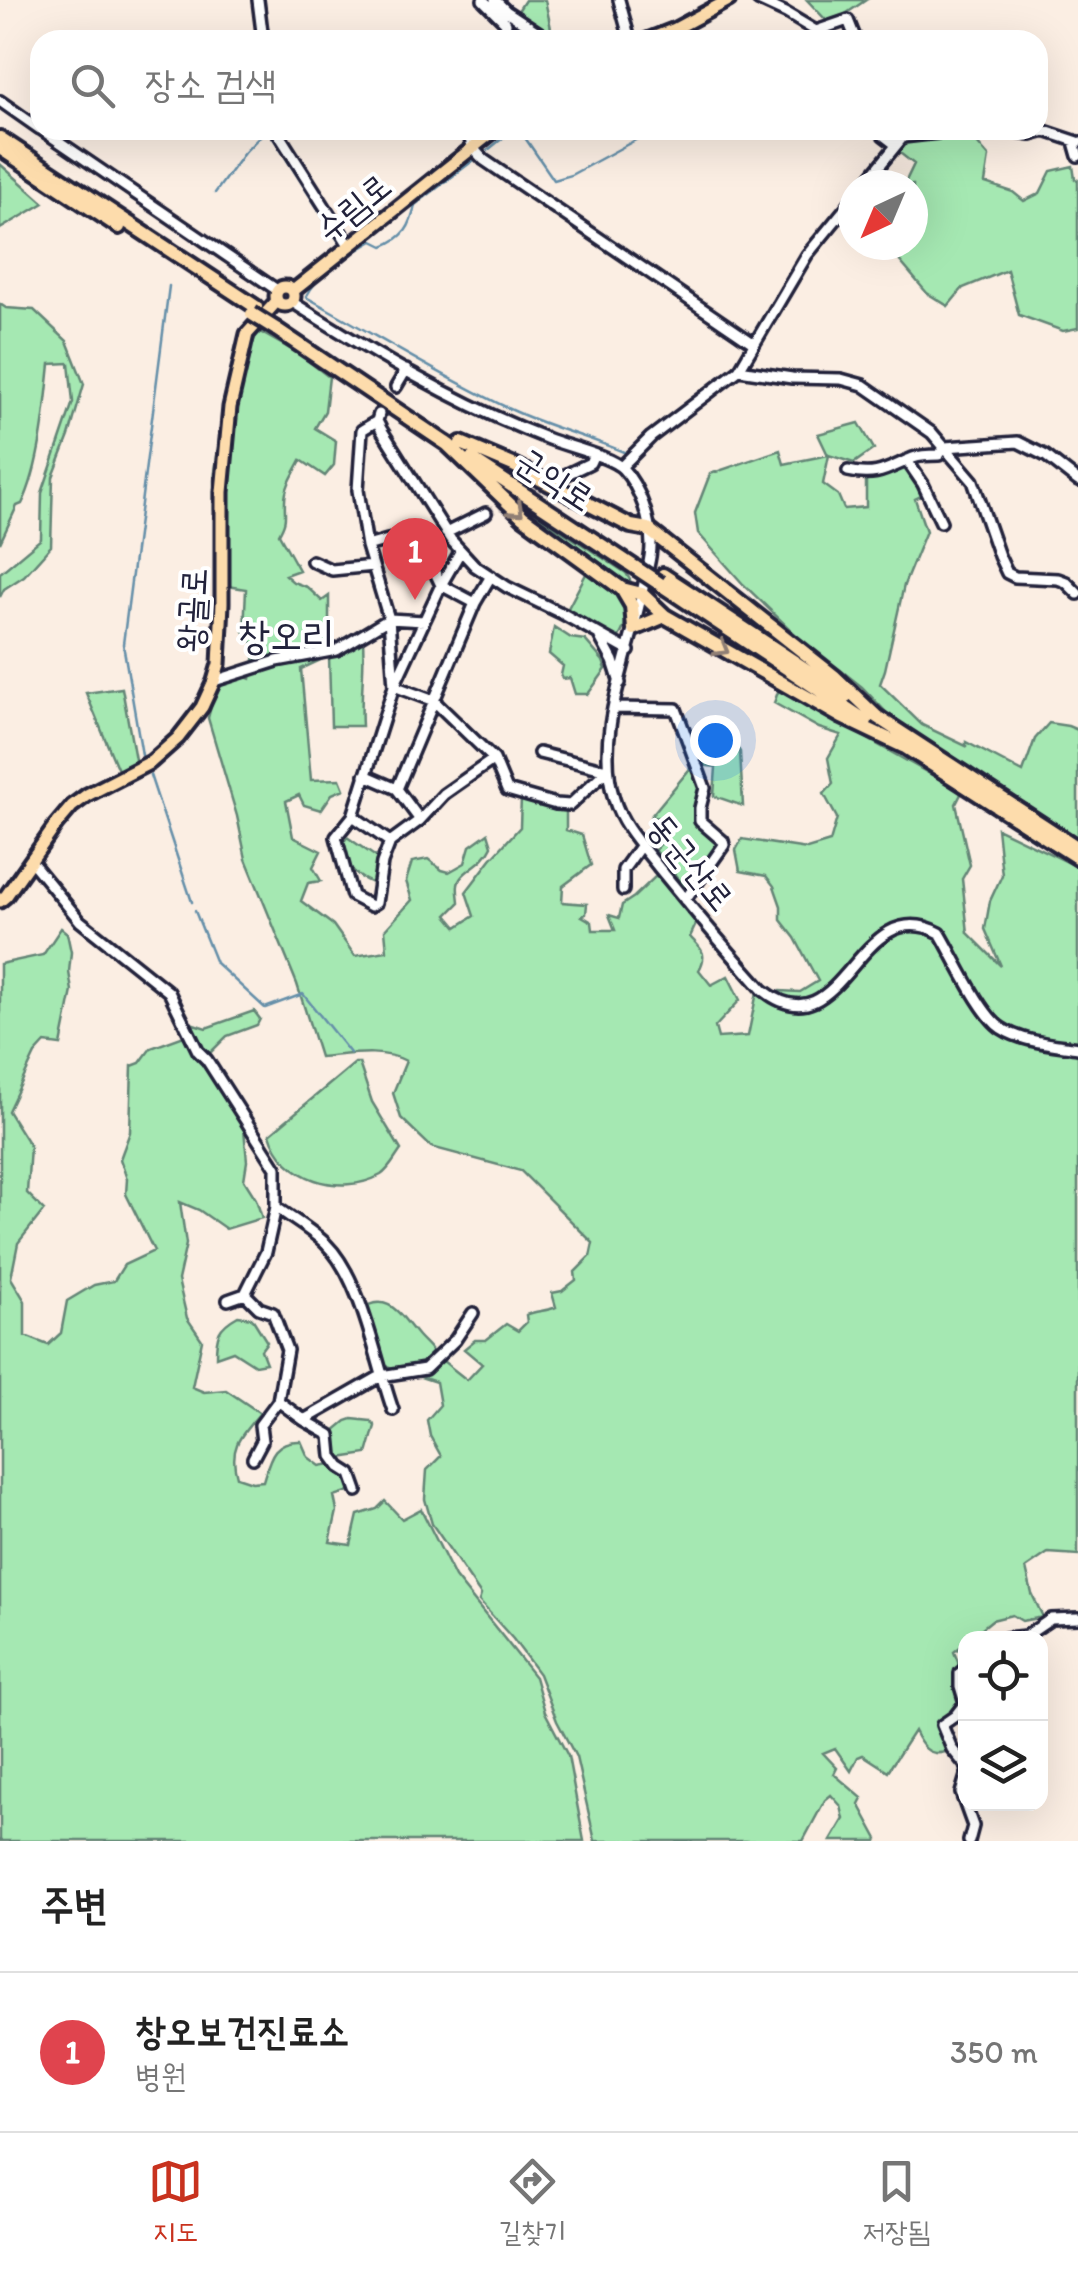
<!DOCTYPE html>
<html lang="ko">
<head>
<meta charset="utf-8">
<style>
	:root { --surface:#fff; --page:#f2f2f2; --text:#222; --muted:#767676; --line:#e0e0e0; --accent:#c8321e }
	body { margin:0; font-family:Itim,"Poor Story",sans-serif; background:var(--page); color:var(--text) }
	.controls { position:absolute; right:30px; bottom:30px; display:grid; overflow:hidden; border-radius:20px; box-shadow:0 10px 40px #0002 }
	.controls button { width:90px; height:90px; display:grid; place-items:center; padding:0; border:0; border-bottom:2px solid var(--line); background:var(--surface); color:var(--text); font:50px sans-serif }
	.compass { position:absolute; left:838px; top:170px; width:90px; height:90px; border-radius:50%; background:var(--surface); box-shadow:0 10px 40px #0002; rotate:224deg }
	.you { position:absolute; left:715px; top:740px; width:35px; height:35px; margin:-25px; border:8px solid #fff; border-radius:50%; background:#1a73e8; box-shadow:0 0 0 15px #1a73e833 }
	.badge { display:grid; place-items:center; width:65px; height:65px; border-radius:50%; background:var(--accent); color:#fff; font-size:32px; font-weight:700 }
	.pin { position:absolute; translate:-50% -82px; filter:drop-shadow(0 2px 5px #0008) }
	.pin::after { content:''; position:absolute; top:52px; width:35px; height:30px; background:inherit; clip-path:polygon(0 0,100% 0,50% 100%) }
	.list { margin:0; padding:0; list-style:none }
	h2 { display:flex; justify-content:space-between; align-items:center; height:130px; margin:0; padding:0 40px; font-size:42px }
	h2 small { font-size:32px; font-weight:400; color:var(--muted) }
	.list li { display:grid; grid-template-columns:65px 1fr auto; gap:30px; align-items:center; box-sizing:border-box; height:160px; padding:0 40px; border-top:2px solid var(--line) }
	.list b { display:block; font-size:38px; white-space:nowrap }
	.list p { margin:0; font-size:32px; white-space:nowrap; color:var(--muted) }
	.list em { font-size:32px; font-style:normal; color:var(--muted) }
	.icon { flex:none; width:55px; height:55px; fill:none; stroke:currentColor; stroke-width:2; stroke-linecap:round; stroke-linejoin:round }
	.map { position:relative; flex:none; width:1078px; height:1841px; overflow:hidden }
	.search { position:absolute; background:var(--surface); box-shadow:0 10px 40px #0002; left:30px; right:30px; top:30px; height:110px; display:flex; align-items:center; gap:25px; box-sizing:border-box; padding:0 35px; border-radius:30px; color:var(--muted); font-size:38px }
	.sheet { height:290px; background:var(--surface) }
	nav { display:flex; justify-content:space-around; align-items:center; box-sizing:border-box; height:140px; border-top:2px solid var(--line); background:var(--surface); font-size:28px; color:var(--muted) }
	nav a { display:grid; justify-items:center; gap:5px }
	nav .on { color:var(--accent) }
	.map>svg:first-child { display:block }
	.green { fill:#a5e8b2; stroke:#648576; stroke-width:2.5 }
	.lines { fill:none; stroke-linecap:round; stroke-linejoin:round }
	.stream { stroke:#658fa9; stroke-width:2.5 }
	.minor-tunnel { stroke:#d0c5c1; stroke-width:9; stroke-dasharray:9 4.5; stroke-linecap:butt }
	.minor-casing { stroke:#22223b; stroke-width:16 }
	.major-casing { stroke:#22223b; stroke-width:19 }
	.highway-casing { stroke:#22223b; stroke-width:20 }
	.minor { stroke:#fff; stroke-width:9 }
	.major { stroke:#fddcac; stroke-width:11 }
	.highway { stroke:#fddcac; stroke-width:12 }
	.highway-bridge-casing { stroke:#22223b; stroke-width:20; stroke-linecap:butt }
	.highway-bridge { stroke:#fddcac; stroke-width:12 }
	.oneway { stroke:#907f74 }
	.labels { text-anchor:middle; stroke-width:8; stroke-linejoin:round; paint-order:stroke }
	.street-label { font-size:35px; fill:#22223b; stroke:#fff }
	.quarter-label { font-size:40px; fill:#22223b; stroke:#fff }
</style>
</head>
<body>
<div class="map">
<svg width="1078" height="1841" viewBox="0 0 1078 1841">
	<rect width="100%" height="100%" fill="#fbeee3"/>
	<filter id="ink" filterUnits="userSpaceOnUse"><feTurbulence type="fractalNoise" baseFrequency=".01" numOctaves="2"/><feDisplacementMap in="SourceGraphic" scale="20" xChannelSelector="R" yChannelSelector="G"/><feConvolveMatrix kernelMatrix="1 2 1 2 8 2 1 2 1" color-interpolation-filters="sRGB"/></filter>
	<g filter="url(#ink)">
		<path class="green" d="M525,0h20l8,38 -37,-24z
			M807,0h59l-22,15 -17,6z
			M971,136l18,21 -4,26 28,9 11,9 16,-8 11,-22 22,-5 2,13 3,1v148l-15,3 -44,-16 -12,-45 -44,18 -15,18 -21,-13 -41,-48h27v-60h-9l10,-21 -18,-14 9,-9z
			M0,164l44,39 -44,26z
			M0,304l6,4 28,2 33,31 17,43 -15,52 -16,41 -2,69 -27,30 -20,13 -4,8v-24l41,-34 1,-46 31,-91 -4,-39 -19,1c-4,40 -10,104 -28,140l-5,2 -17,37z
			M258,331l41,23 30,23 -4,34 -10,17 21,13 -2,24 -9,11 -24,-16c-6,12 -16,26 -16,41 -1,16 3,17 -6,33l20,36 -14,5 8,7 14,5 15,14 7,-5v59l34,-15c2,29 -3,57 -1,86h-31l-2,-70 -28,13 10,111 29,-1 4,10 -12,5 -11,16 -17,-5 -5,-10 -13,6 7,36 28,14 -8,16 8,14 -13,2 -7,18 32,24 22,31 32,-5 -2,-21 27,-30 -6,-19 6,-19 16,-3 14,11 7,2 16,-9 5,-17 18,-13 4,13c-8,19 -33,25 -34,39 -1,6 1,12 1,18l-12,12 10,12 17,-11 -8,-24 25,-33 29,-32 1,-30 45,11v22l16,5 9,30 -28,21 -1,16 25,2 -1,10 -4,2 10,6 1,8h22l-6,-15 10,3 3,-13 12,-8 23,-22 30,35 9,14 -6,13c12,12 18,17 9,33l12,15 17,-9 12,24 -25,27 3,11 30,-2 9,-44 21,15 2,-16 20,1 18,-11 -23,-43 -14,-18v-14l-7,-20 -8,-10 -26,-5 -4,-21 6,-11 65,10 23,-7 7,-24 -13,-24 9,-10 -5,-26 13,-23 -22,-7 -45,-25 5,-14 183,103 -6,12 14,61 -8,14 6,54 33,33 -16,-37 5,-28 12,-26 -5,-47 81,39v688l-30,-2 -22,15 6,26 11,23 -21,4 -10,-6 -20,5 -22,18h-4l-1,5 -11,9 4,10 4,42 -24,21 9,21 -2,6c-17,5 -24,-7 -31,-21l-26,40 -25,-16 -5,2 -7,14 -16,-23 -12,5 14,15 -3,6 28,24 -3,6 19,35 -1,2h-46l13,-22 -3,-13 -10,-11 -6,5 -22,41h-208l-19,-84 -19,-36 -18,-47 -26,-35 -34,-38 2,-6 -49,-71 -7,-25 2,-29 14,-14 -11,-20 -3,-16 13,-15 -4,-23 -65,-21 -13,-50c30,-22 42,4 60,25 8,9 16,14 19,26l6,-1 24,19 15,-16 -18,-15 11,-9h11l20,-16 12,7 9,-9 -1,-7c11,-5 19,-3 30,-8l-4,-14 10,-2 14,-11 -1,-8 15,-15 3,-14 -72,-72 -90,-24 -30,-29 -8,-25 13,-32c-24,-13 -59,-6 -86,-4l-23,-73 -51,-125 -9,-43 -29,-98 9,-34 33,-13 -2,7 3,1 5,-31 -12,-17 2,-42 -19,-3 -2,-40 3,-26 -14,-10v-30l7,-55 17,-22 10,-49z
			M859,423l15,26 -20,14 -25,-8 -6,29 15,11 6,14 22,-2v-27l41,-12 18,26 -10,5 11,32 -22,54 -19,85 -5,14 42,41 44,21v-4l57,30 12,-33 14,-16 19,3 10,4v110l-49,-29 -142,-98 -25,-26 -67,-53 -52,-50 -45,-51 -3,-20 15,-39 70,-24 4,14 44,-9 -10,-21z
			M482,479l144,94 4,7 -9,5z
			M587,572c27,18 54,34 30,68l-51,-28z
			M554,627l17,11 14,2 18,21 3,8 -18,25h-13l-5,-16 -7,1 -2,-4 2,-9 -14,-12z
			M122,688l14,77 -18,5 -32,-77z
			M692,744h43l5,8 3,54 -29,-10 2,-29 -16,-2z
			M693,765l9,23 -5,34 24,21 -33,48 -33,-41 10,-11 -4,-21 -10,-2z
			M347,837l32,22 -2,26c-12,-4 -26,-12 -30,-26 -1,-5 -2,-10 -5,-14z
			M61,928l6,5 4,19 -2,20 3,19 -11,54 -16,-2 -10,11 -27,57 22,35 -3,47 17,17 -26,33 -7,35 14,23v35l23,9 13,-12 6,-32 27,-16 20,-4 10,-16 30,-14 -28,-57 1,-15 -7,-20 10,-27 2,-66 8,-3 11,-15 33,-12 60,93 3,32 -3,19 12,19 6,19 -36,11 -27,-19 -19,-8 6,42 -8,36 9,38 15,22 -10,47 12,5 22,-2 34,23c-19,22 -32,34 -23,64l15,5 11,-1c7,-23 10,-41 38,-40l7,16 12,9 16,-3 12,12 5,15 -19,6 3,15 -7,31 21,3 7,-30 19,-6 8,-8 17,18 19,-10 34,68 80,100 10,35 23,44 16,85h-584v-877l43,-9z
			M254,1011l6,8 -3,6 -30,11 -20,20 -8,-12 -8,-21 15,5z
			M355,1063h4l13,39 29,48c-6,8 -12,20 -20,25 -41,22 -98,5 -111,-41z
			M238,1316l14,2 15,24 -6,8 5,13 -11,2 -22,-14 -17,6c0,-22 2,-30 22,-41z
			M352,1419l19,2 4,5 -8,28 -28,4 -3,-9 -2,-18 12,-10z"/>
		<g class="lines">
			<path class="stream" d="M252,0l5,40
				M268,130l71,112
				M488,150l21,-17 12,-1 33,48 17,-5 83,-45
				M474,160l-59,45c-4,22 -11,33 -32,41l-10,-5c-24,14 -54,30 -67,56 68,37 134,79 204,112 38,18 79,28 116,44
				M215,193l29,-40 22,-23
				M142,755l-19,-111 46,-358
				M150,775l42,127
				M195,911l21,52 49,45 38,-14 47,59"/>
			<path class="minor-tunnel" d="M486,513l64,-30"/>
			<g class="minor-casing">
				<path id="minor" d="M258,0l5,40
					M483,0l23,23 -3,17
					M495,0l11,11 44,29
					M619,0l11,40
					M758,0l28,13 30,18 32,-11 8,20
					M0,101l40,28
					M42,130l235,160
					M276,130l73,115
					M471,130c-4,13 4,21 13,30l269,183
					M882,130l1,5 13,10
					M998,130l33,5 14,-4 33,11
					M1074,142l4,14
					M864,185l39,-48 61,-7
					M292,302c81,51 165,102 254,136 19,8 65,18 77,31 17,18 28,52 28,77 0,12 -4,26 -7,37 -12,67 -51,149 -30,216 8,27 28,47 45,69 34,42 68,82 104,122 81,64 93,-101 177,-57 14,23 40,81 61,95 21,14 52,16 77,20
					M739,370l68,-115 46,-56
					M396,387l10,-17
					M379,414l-2,7 4,8 70,111 24,26 32,21 56,27 66,37
					M377,421l-15,9 -4,60 9,56 22,73 5,67 40,15 60,58 13,31 49,14 14,1 37,-35
					M908,462l15,22 18,38
					M622,466l29,-29 88,-67 53,8 49,1 22,6 69,48 41,48 26,75 8,17 8,4 43,2 8,3 12,12
					M848,471c30,7 40,-3 65,-13 8,-3 18,-3 26,-3l6,-8 73,-5 28,14 32,25
					M557,479l33,-16 4,-9
					M446,533l40,-20
					M367,546l49,-14 25,53 34,18
					M460,552l-19,33 -47,101 -41,130 -17,21 16,59 19,10 5,-3 6,-40 8,-21 30,-22 24,-26 50,-35
					M312,561l20,9 41,-4
					M600,637l13,24 7,22
					M214,681l63,-20 60,-11 52,-31 35,2
					M613,708l63,1 29,79 -5,20v13l23,20 1,4 -39,55
					M539,753l68,17
					M365,775l32,14 23,31
					M397,789l78,-186 16,-27
					M353,816l37,26
					M31,861l49,60 89,71 29,59 9,9 69,108v39l-10,45 -21,42 14,14 14,5 14,37 -9,51 26,19 77,-44 44,-7 30,-29 18,-27
					M623,890v-20l18,-25
					M276,1207c16,12 36,23 50,37 36,35 50,119 67,166
					M228,1300l17,-6
					M304,1420l26,15 2,21 8,11 11,7 6,17
					M253,1458l9,-17 -2,-16 18,-24
					M1006,1638l20,-2 25,-17 27,-1
					M966,1668l-6,5v13l5,17 -10,13 -13,9 10,24 14,17
					M966,1776l-5,17 12,33 -4,15"/>
			</g>
			<g class="major-casing">
				<path id="major" d="M647,40l28,-11 54,-29
					M276 296a9 9 0 1 1 18 0a9 9 0 1 1-18 0Z
					M293,291l202,-161
					M0,901l6,-5 50,-71 16,-19 15,-11 64,-33 27,-24 24,-31 12,-26 5,-17 3,-61v-111l8,-85 17,-73 30,-33"/>
			</g>
			<g class="highway-casing">
				<path id="highway" d="M0,138l256,169
					M0,148l119,79
					M276,329l174,117
					M446,443l77,74 99,72 20,5 23,22 177,101 61,29
					M461,443l52,22 118,61 17,3 187,148 41,39
					M471,459l165,109
					M663,575l183,121
					M660,584l206,137
					M622,589l10,17 2,23 31,-13
					M871,713l207,135
					M899,743l179,115"/>
			</g>
			<use href="#minor" class="minor"/>
			<use href="#major" class="major"/>
			<use href="#highway" class="highway"/>
			<g class="highway-bridge-casing">
				<path id="highway-bridge" d="M252,314l24,15
					M636,568l24,16"/>
			</g>
			<use href="#highway-bridge" class="highway-bridge"/>
		</g>
		<defs><path id="oneway-chevron" d="M-2-3.5L2.5 0L-2 3.5" fill="none" stroke-width="1.6" stroke-linecap="round" stroke-linejoin="round" transform="scale(2.5)"/></defs>
		<g class="oneway">
			<use href="#oneway-chevron" transform="translate(517 510) rotate(42)"/>
			<use href="#oneway-chevron" transform="translate(722 649) rotate(30)"/>
		</g>
	</g>
	<g class="labels">
		<g class="street-label">
			<text transform="translate(353 207) rotate(-39)" y="12">수림로</text>
			<text transform="translate(555 479) rotate(33)" y="12">군익로</text>
			<text transform="translate(192 610) rotate(-87)" y="12">왕골로</text>
			<text transform="translate(691 862) rotate(51)" y="12">동군산로</text>
		</g>
		<g class="quarter-label">
			<text x="286" y="649">창오리</text>
		</g>
	</g>
</svg>
<div class="controls">
<button><svg class="icon" aria-label="locate" viewBox="0 0 24 24"><circle cx="12" cy="12" r="6"/><path d="M12 2v4M12 18v4M2 12h4M18 12h4"/></svg></button>
<button><svg class="icon" aria-label="layers" viewBox="0 0 24 24"><path d="M12 4l9 5-9 5-9-5zM3 14l9 5 9-5"/></svg></button>
</div>
<svg class="compass" viewBox="-18 -18 36 36"><path d="M0-13l5 13h-10z" fill="#e53935"/><path d="M0 13l5-13h-10z" fill="#767676"/></svg>
<div class="you"></div>
<div class="pin badge" style="left:415px;top:600px;background:#e0444e">1</div>
<div class="search"><svg class="icon" aria-label="search" viewBox="0 0 24 24"><circle cx="10" cy="10" r="6"/><path d="M15 15l6 6"/></svg>장소 검색</div>
</div>
<section class="sheet">
<h2>주변<small></small></h2>
<ul class="list">
<li><span class="badge" style="background:#e0444e">1</span><div><b>창오보건진료소</b><p>병원</p></div><em>350 m</em></li>
</ul>
</section>
<nav>
<a class="on"><svg class="icon" aria-label="map" viewBox="0 0 24 24"><path d="M3 6l6-2 6 2 6-2v14l-6 2-6-2-6 2zM9 4v14M15 6v14"/></svg>지도</a>
<a><svg class="icon" aria-label="directions" viewBox="0 0 24 24"><path d="M12 3l9 9-9 9-9-9zM9 14v-3h6M13 9l2 2-2 2"/></svg>길찾기</a>
<a><svg class="icon" aria-label="saved" viewBox="0 0 24 24"><path d="M7 4h10v16l-5-4-5 4z"/></svg>저장됨</a>
</nav>
</body>
</html>
